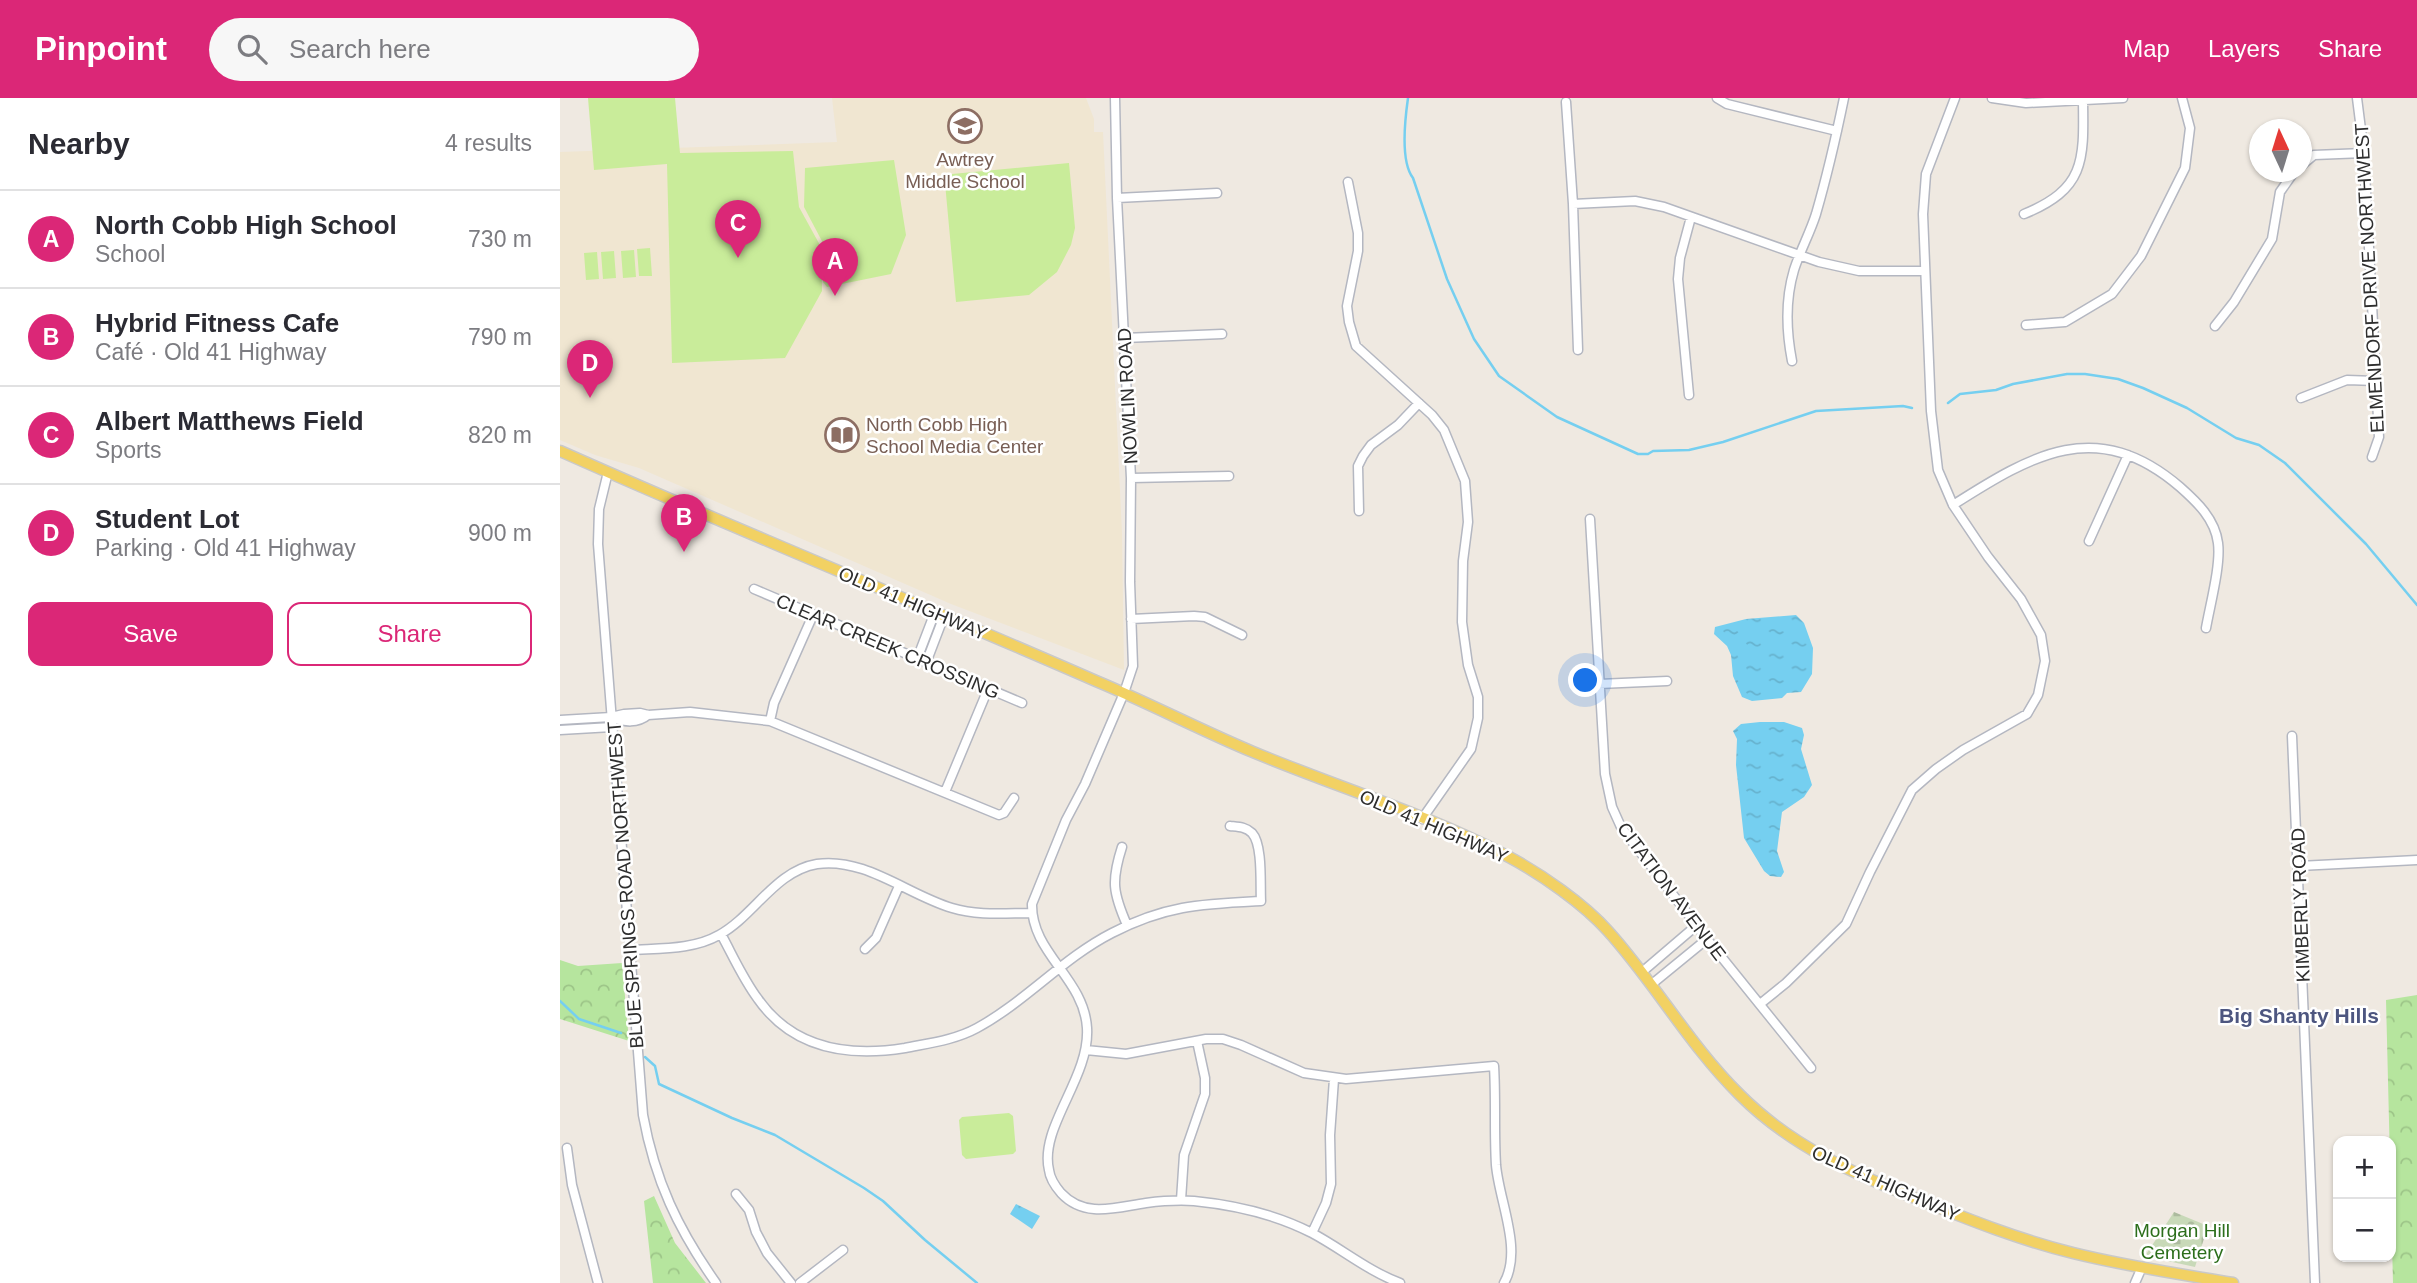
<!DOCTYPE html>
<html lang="en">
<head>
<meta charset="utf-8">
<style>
	:root { --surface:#fff; --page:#f7f7f7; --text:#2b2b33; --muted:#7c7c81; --line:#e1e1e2; --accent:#db2777 }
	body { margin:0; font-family:Helvetica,sans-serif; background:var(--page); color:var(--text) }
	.controls { position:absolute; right:21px; bottom:21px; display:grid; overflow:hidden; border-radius:14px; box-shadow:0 2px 5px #0004 }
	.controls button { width:63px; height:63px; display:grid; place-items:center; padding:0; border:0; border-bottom:2px solid var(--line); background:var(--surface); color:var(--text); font:35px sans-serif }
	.compass { position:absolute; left:1689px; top:21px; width:63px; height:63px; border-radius:50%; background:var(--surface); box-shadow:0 2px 5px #0004; rotate:356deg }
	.you { position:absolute; left:1026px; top:583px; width:24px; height:24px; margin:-18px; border:5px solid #fff; border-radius:50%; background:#1a73e8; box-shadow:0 0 0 10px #1a73e833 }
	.badge { display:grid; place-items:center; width:46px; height:46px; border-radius:50%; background:var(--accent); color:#fff; font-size:23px; font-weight:700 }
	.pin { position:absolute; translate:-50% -58px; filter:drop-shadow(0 2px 4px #0008) }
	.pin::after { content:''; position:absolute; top:37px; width:24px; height:21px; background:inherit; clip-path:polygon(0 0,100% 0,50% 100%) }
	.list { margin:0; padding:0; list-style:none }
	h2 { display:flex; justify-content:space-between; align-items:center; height:91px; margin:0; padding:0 28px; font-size:30px }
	h2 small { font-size:23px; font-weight:400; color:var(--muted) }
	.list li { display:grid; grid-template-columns:46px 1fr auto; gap:21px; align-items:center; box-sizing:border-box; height:98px; padding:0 28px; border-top:2px solid var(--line) }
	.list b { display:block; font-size:26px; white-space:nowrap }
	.list p { margin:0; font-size:23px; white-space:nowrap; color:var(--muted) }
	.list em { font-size:23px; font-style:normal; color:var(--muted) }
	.actions { display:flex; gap:14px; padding:21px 28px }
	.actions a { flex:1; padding:16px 0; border:2px solid var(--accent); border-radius:14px; text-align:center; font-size:24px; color:var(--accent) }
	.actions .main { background:var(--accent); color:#fff }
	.icon { flex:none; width:38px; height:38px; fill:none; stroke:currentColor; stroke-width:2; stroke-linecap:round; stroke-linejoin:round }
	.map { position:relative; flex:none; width:1857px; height:1185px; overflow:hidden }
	header { display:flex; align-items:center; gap:42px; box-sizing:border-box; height:98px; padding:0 35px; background:var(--accent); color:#fff }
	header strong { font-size:33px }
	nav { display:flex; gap:38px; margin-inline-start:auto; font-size:24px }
	.search { width:490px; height:63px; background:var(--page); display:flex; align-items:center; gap:18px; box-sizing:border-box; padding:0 24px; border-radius:38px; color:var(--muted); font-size:26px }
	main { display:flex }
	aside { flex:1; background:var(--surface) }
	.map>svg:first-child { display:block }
	.education { fill:#f0e6d1 }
	.forest { fill:url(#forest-crowns) }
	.cemetery { fill:url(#cemetery-stones) }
	.pitch { fill:#c9ec9a }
	.water { fill:url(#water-ripples) }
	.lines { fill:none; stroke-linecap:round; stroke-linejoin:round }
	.stream { stroke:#75cff0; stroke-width:2.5 }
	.minor-casing { stroke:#b4b7c1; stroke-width:11 }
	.major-casing { stroke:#c9c9c9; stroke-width:13 }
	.minor { stroke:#fff; stroke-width:8 }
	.major { stroke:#f2d163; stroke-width:10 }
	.labels { text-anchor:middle; stroke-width:5; stroke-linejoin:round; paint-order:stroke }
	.education-label { font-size:19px; fill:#785e54; stroke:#fff }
	.street-label { font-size:19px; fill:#2e2e2e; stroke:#fff }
	.park-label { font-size:19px; fill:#2c6e1b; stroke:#fff }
	.neighbourhood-label { font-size:21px; font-weight:bold; fill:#4d5680; stroke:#fff }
</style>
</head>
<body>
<header>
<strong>Pinpoint</strong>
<div class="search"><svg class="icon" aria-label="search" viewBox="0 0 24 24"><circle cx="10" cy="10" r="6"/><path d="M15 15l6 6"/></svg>Search here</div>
<nav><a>Map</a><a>Layers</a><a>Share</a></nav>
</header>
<main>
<aside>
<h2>Nearby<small>4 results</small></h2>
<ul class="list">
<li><span class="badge">A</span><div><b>North Cobb High School</b><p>School</p></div><em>730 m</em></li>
<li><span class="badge">B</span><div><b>Hybrid Fitness Cafe</b><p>Café · Old 41 Highway</p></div><em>790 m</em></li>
<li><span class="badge">C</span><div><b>Albert Matthews Field</b><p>Sports</p></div><em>820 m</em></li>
<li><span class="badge">D</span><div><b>Student Lot</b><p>Parking · Old 41 Highway</p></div><em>900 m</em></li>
</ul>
<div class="actions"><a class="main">Save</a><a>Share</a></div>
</aside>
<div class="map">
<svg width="1857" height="1185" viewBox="0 0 1857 1185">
	<defs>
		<pattern id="forest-crowns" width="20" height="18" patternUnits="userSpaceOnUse" patternTransform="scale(1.75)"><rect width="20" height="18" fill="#b6e59e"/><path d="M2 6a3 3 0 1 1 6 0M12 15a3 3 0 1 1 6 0" fill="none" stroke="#9dc588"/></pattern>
		<pattern id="cemetery-stones" width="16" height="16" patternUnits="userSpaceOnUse" patternTransform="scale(1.75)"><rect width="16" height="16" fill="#c8d9b8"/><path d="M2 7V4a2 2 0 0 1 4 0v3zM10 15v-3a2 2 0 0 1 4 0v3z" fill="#acbb9e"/></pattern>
		<pattern id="water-ripples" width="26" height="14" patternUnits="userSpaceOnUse" patternTransform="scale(1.75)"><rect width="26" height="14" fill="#75cff0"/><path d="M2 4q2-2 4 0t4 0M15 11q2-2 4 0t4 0" fill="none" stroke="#66b2ce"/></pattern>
	</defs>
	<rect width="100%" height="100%" fill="#efe9e1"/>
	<path class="education" d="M272,0h254l8,21v13h9l19,401 2,137 -173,-66 -312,-136 -44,-13 -35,-15v-288l277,-10z"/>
	<path class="forest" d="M0,862l18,6 44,-3 7,78 -69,-22z
		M1857,897v288h-24l-7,-283z
		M94,1098l21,47 31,40h-53l-9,-82z"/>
	<path class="cemetery" d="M1614,1114l34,14 -13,41 -50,-11z"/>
	<path class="pitch" d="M28,0h87l5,55 113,-2 6,56 22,40 1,44 -37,67 -113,5 -5,-199 -73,6z
		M334,62l12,75 -15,39 -64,13 -4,-5 1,-37 -20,-38 1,-39z
		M509,65l6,65 -4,17 -14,27 -28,23 -73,7 -11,-119 7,-9z
		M90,150l2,28h-13l-2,-27z
		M74,152l2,27 -13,1 -2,-27z
		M54,153l2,27 -13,1 -2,-27z
		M37,154l2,27 -13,1 -2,-27z
		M449,1015l4,3 3,35 -3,3 -47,5 -4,-4 -3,-35 3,-3z"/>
	<path class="water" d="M1236,517l8,8 9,25 -1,26 -11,18 -14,1 -5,5 -30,3 -10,-4 -9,-21 -2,-21 -4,-9 -13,-12 1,-7 31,-8z
		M1200,624h24l18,6 2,7 -3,14 11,36 -8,12 -22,15 -5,39 7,21 -3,5 -11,-1 -6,-5 -20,-33 -8,-73 1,-26 -4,-8 8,-7z
		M456,1106l24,12 -8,13 -22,-15z"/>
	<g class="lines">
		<path class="stream" d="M848,0c-3,21 -8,63 5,80l34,101 27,60 25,37 58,41 81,37h10l5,-3 36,-1 34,-8 93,-31 87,-5 9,2
			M1388,305l12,-9 36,-4 17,-6 54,-10h18l33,5 25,9 44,20 49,30 23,7 26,18 81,81 51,61
			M0,903l19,18 42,14
			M85,959l10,9 4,18 73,34 43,17 89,53 19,13 42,39 52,43"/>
		<g class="minor-casing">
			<path id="minor" d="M555,0l2,100 14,280 -1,104 3,84 -9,27 -39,91 -19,36 -34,84c-1,49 52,74 55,124 3,50 -48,99 -38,142 1,9 6,16 12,23 24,26 56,14 85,10 16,-2 32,-3 48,-2 40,4 83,14 118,32 30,16 56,38 88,50
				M1157,0l10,6 110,27
				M1432,0l34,5 97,-5
				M1797,0l7,55 15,284 -7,20
				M1006,4l7,102 5,146
				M1742,67l12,-10 50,-2
				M788,84l10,51v18l-11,55 2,16 7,24 76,69 12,15 21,51 3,41 -5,39 -1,61 6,43 10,32v21l-7,31 -49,70
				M557,100l100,-5
				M1013,106l62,-3 29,6 155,55 40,9h65
				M1464,116c61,-25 60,-53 59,-113
				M1466,227l39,-3 47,-28 29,-38 44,-88 5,-40 -8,-30
				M1655,228l19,-24 38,-63 8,-47 14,-20
				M564,240l98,-4
				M1232,263c-6,-31 -7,-61 2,-91 6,-19 16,-37 22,-56 11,-38 20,-77 28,-116
				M1129,297l-11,-116 2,-21 11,-41
				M1741,300l46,-18 29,1
				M48,374l-9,37 -1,35 45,571c12,66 35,114 73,168
				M571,380l98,-2
				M1393,407c80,-51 144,-89 227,-18 17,15 35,32 38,56 3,22 -8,62 -12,85
				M799,413l-1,-45 5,-10 8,-11 27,-20 21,-22
				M1030,421l15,255 7,33 9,20 86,112 104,129
				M1529,443l39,-86
				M194,491l268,114
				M571,521l63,-3 11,1 37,18
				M357,561l18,-47
				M366,565l18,-47
				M1039,586l68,-3
				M52,620c13,4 25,6 36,-3
				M0,622l51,-3 13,-3 16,-1 8,2 42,-3 80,9 229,94 5,-2 10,-15
				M210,623l4,-18 39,-88
				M0,632l52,-3
				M1732,638l23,547
				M385,694l43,-103
				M562,749c-11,34 -9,46 5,78
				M1739,768l118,-6
				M161,836c12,22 22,45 37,65 35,50 91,58 147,49 25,-5 50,-8 72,-20 48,-26 86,-70 135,-95 54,-28 90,-29 149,-32 -1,-16 2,-56 -9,-68 -6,-6 -13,-6 -22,-7
				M305,851l11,-11 23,-52
				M70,852c29,-2 63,0 89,-15 35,-19 56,-64 98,-71 48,-7 91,31 135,44 26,8 54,5 80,5
				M1082,874l55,-47
				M1092,886l55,-45
				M1200,906l26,-21 60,-59 24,-52 42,-82 24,-21 27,-19 64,-36 11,-19 7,-34 -4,-26 -20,-36 -33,-42 -35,-52 -15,-35 -7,-59 -8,-197 3,-40 29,-76
				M526,952l40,4 80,-15h17l18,6 63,28 42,6 148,-13c2,33 0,66 2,99 3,36 27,85 8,118
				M7,1050l5,37 26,98
				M176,1096l13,16 7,22 11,21 24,30
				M621,1102l3,-45 21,-61v-16l-8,-37
				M752,1135l14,-30 5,-19 -1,-49 4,-56
				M240,1185l43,-33
				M1575,1185l7,-16"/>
		</g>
		<g class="major-casing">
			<path id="major" d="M0,353c177,79 358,152 536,230 53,22 104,49 157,71 84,35 174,62 256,105 32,17 75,47 99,74 47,52 82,115 132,164 51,51 114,79 180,105 50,20 100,40 153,53 52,13 107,21 160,30"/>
		</g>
		<use href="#minor" class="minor"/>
		<use href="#major" class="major"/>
	</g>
	<defs>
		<g id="school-ring" transform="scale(1.75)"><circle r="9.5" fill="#fff" stroke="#8d6e63" stroke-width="1.5"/><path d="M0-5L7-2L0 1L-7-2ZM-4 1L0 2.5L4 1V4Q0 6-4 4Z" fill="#8d6e63"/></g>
		<g id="library-ring" transform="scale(1.75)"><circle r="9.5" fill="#fff" stroke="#8d6e63" stroke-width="1.5"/><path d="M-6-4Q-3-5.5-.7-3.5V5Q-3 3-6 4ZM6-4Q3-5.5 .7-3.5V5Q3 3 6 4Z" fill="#8d6e63"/></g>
	</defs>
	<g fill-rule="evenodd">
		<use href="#school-ring" x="405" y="28"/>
		<use href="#library-ring" x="282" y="337"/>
	</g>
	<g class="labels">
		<g class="education-label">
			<text x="405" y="68">Awtrey<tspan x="405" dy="22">Middle School</tspan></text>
			<text x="306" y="333" text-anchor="start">North Cobb High<tspan x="306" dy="22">School Media Center</tspan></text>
		</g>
		<g class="street-label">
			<text transform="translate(1809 180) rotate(-93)" y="7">ELMENDORF DRIVE NORTHWEST</text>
			<text transform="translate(567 298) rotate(-93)" y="7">NOWLIN ROAD</text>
			<text transform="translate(353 505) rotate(23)" y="7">OLD 41 HIGHWAY</text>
			<text transform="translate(328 548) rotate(23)" y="7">CLEAR CREEK CROSSING</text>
			<text transform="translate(874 728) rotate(23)" y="7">OLD 41 HIGHWAY</text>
			<text transform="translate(65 787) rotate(-94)" y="7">BLUE SPRINGS ROAD NORTHWEST</text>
			<text transform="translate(1112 793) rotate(53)" y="7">CITATION AVENUE</text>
			<text transform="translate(1740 807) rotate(-92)" y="7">KIMBERLY ROAD</text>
			<text transform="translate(1326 1085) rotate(24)" y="7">OLD 41 HIGHWAY</text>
		</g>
		<g class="park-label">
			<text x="1622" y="1139">Morgan Hill<tspan x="1622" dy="22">Cemetery</tspan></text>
		</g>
		<g class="neighbourhood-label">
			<text x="1739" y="925">Big Shanty Hills</text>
		</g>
	</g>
</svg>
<div class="controls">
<button>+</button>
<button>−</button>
</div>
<svg class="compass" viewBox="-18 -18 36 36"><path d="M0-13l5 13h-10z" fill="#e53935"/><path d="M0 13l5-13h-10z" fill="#7c7c81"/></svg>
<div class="you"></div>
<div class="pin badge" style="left:275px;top:198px">A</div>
<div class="pin badge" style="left:124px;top:454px">B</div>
<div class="pin badge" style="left:178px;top:160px">C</div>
<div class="pin badge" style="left:30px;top:300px">D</div>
</div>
</main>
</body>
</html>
